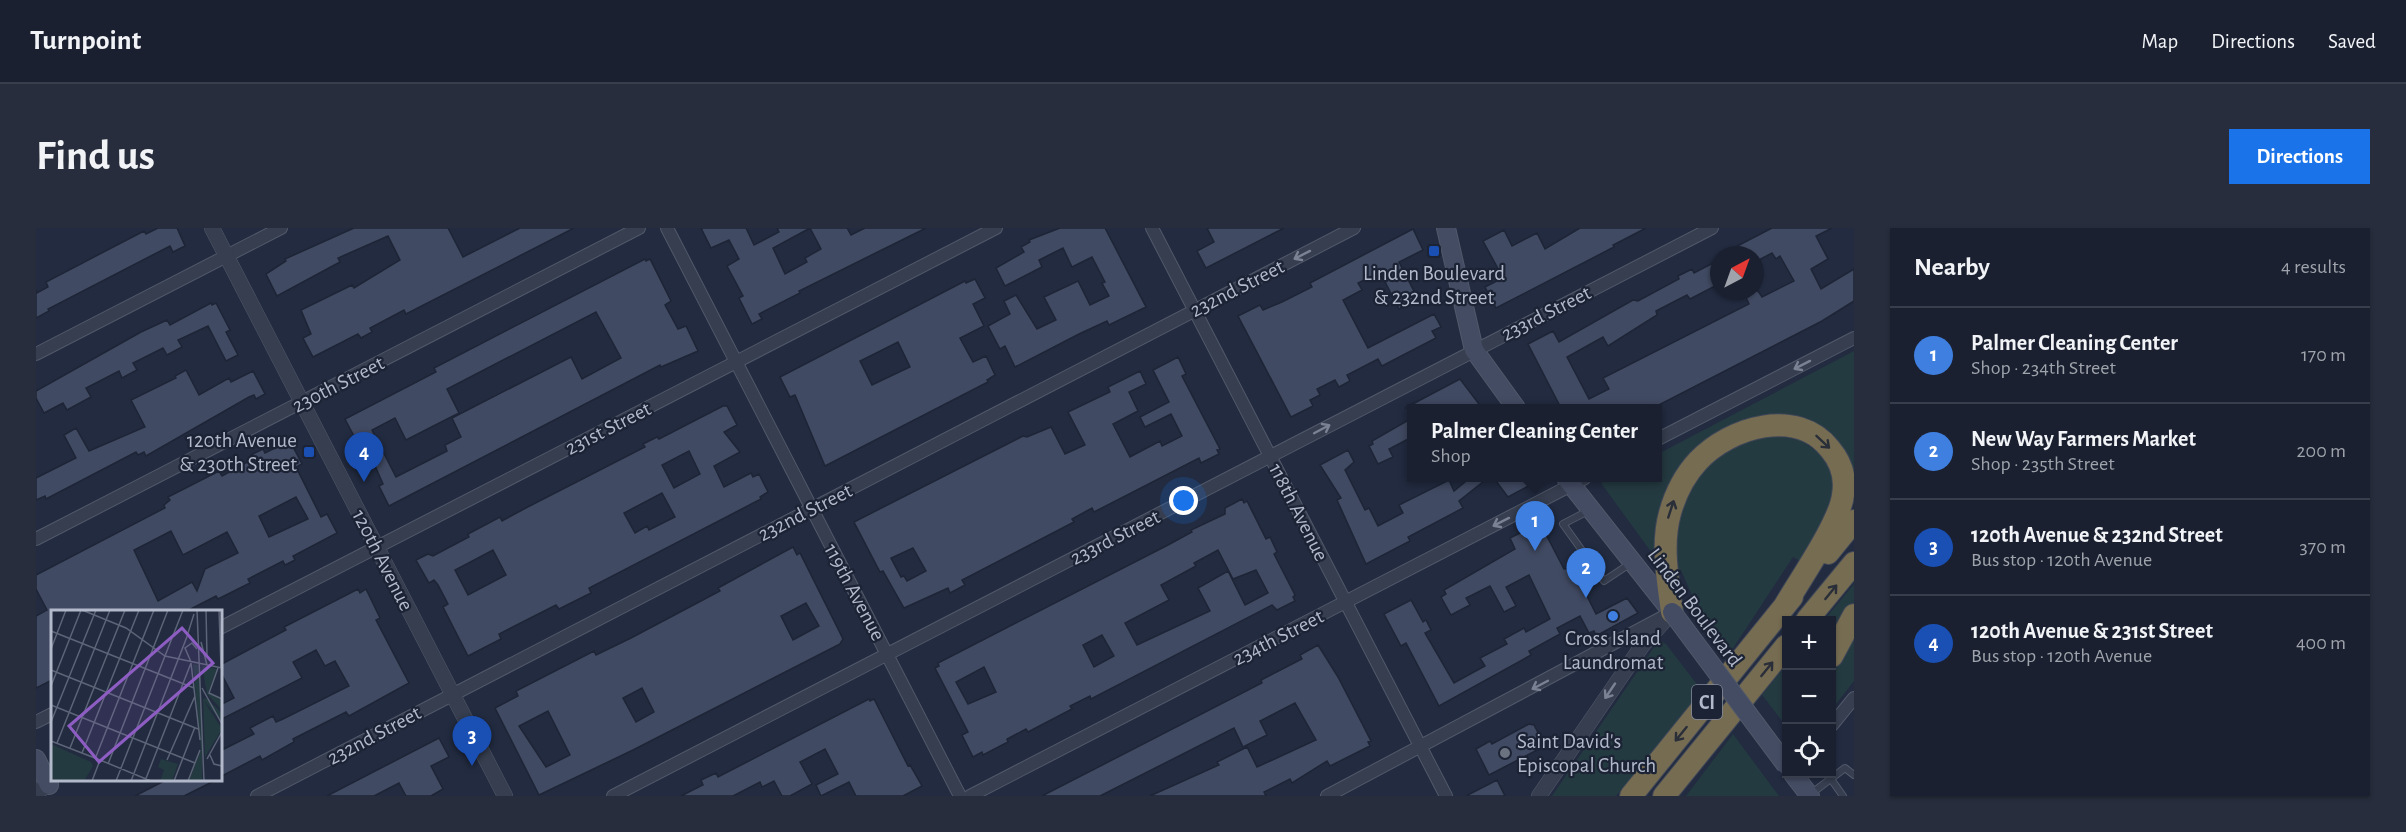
<!DOCTYPE html>
<html lang="en">
<head>
<meta charset="utf-8">
<style>
	:root { --surface:#1a2030; --page:#272d3c; --text:#f1f3f6; --muted:#9fa3ab; --line:#383e4c; --accent:#1a73e8 }
	body { margin:0; font-family:"Alegreya Sans",sans-serif; background:var(--page); color:var(--text) }
	.controls { position:absolute; right:18px; bottom:18px; display:grid; overflow:hidden; border-radius:0px; box-shadow:0 2px 4px #0004 }
	.controls button { width:54px; height:54px; display:grid; place-items:center; padding:0; border:0; border-bottom:2px solid var(--line); background:var(--surface); color:var(--text); font:30px sans-serif }
	.compass { position:absolute; left:1674px; top:18px; width:54px; height:54px; border-radius:50%; background:var(--surface); box-shadow:0 2px 4px #0004; rotate:41deg }
	.you { position:absolute; left:1148px; top:273px; width:21px; height:21px; margin:-15px; border:4px solid #fff; border-radius:50%; background:#1a73e8; box-shadow:0 0 0 9px #1a73e833 }
	.badge { display:grid; place-items:center; width:39px; height:39px; border-radius:50%; background:var(--accent); color:#fff; font-size:20px; font-weight:700 }
	.pin { position:absolute; translate:-50% -50px; filter:drop-shadow(0 2px 3px #0008) }
	.pin::after { content:''; position:absolute; top:32px; width:21px; height:18px; background:inherit; clip-path:polygon(0 0,100% 0,50% 100%) }
	.popup { position:absolute; left:1371px; top:176px; width:255px; height:78px; box-sizing:border-box; display:grid; place-content:center; border-radius:0px; background:var(--surface); filter:drop-shadow(0 2px 4px #0005); font-size:20px; white-space:nowrap; color:var(--muted) }
	.popup b { font-size:22px; color:var(--text) }
	.popup::after { content:''; position:absolute; left:50%; top:100%; margin-left:-12px; border:12px solid transparent; border-top-color:var(--surface) }
	.list { margin:0; padding:0; list-style:none }
	h2 { display:flex; justify-content:space-between; align-items:center; height:78px; margin:0; padding:0 24px; font-size:26px }
	h2 small { font-size:20px; font-weight:400; color:var(--muted) }
	.list li { display:grid; grid-template-columns:39px 1fr auto; gap:18px; align-items:center; box-sizing:border-box; height:96px; padding:0 24px; border-top:2px solid var(--line) }
	.list b { display:block; font-size:22px; white-space:nowrap }
	.list p { margin:0; font-size:20px; white-space:nowrap; color:var(--muted) }
	.list em { font-size:20px; font-style:normal; color:var(--muted) }
	.icon { flex:none; width:33px; height:33px; fill:none; stroke:currentColor; stroke-width:2; stroke-linecap:round; stroke-linejoin:round }
	.map { position:relative; flex:none; width:1818px; height:568px; overflow:hidden; border-radius:0px }
	header { display:flex; align-items:center; gap:36px; box-sizing:border-box; height:84px; padding:0 30px; background:var(--surface); border-bottom:2px solid var(--line) }
	header strong { font-size:28px }
	nav { display:flex; gap:33px; margin-inline-start:auto; font-size:21px }
	.intro { display:flex; align-items:center; justify-content:space-between; box-sizing:border-box; height:144px; padding:0 36px }
	h1 { margin:0; font-size:42px }
	.button { padding:15px 27px; border-radius:0px; background:var(--accent); color:#fff; font-size:21px; font-weight:700 }
	main { display:flex; gap:36px; padding:0 36px }
	aside { flex:1; background:var(--surface); border-radius:0px; box-shadow:0 2px 4px #0004 }
	.map>svg:first-child { display:block }
	.green { fill:#243a41 }
	.building { fill:#404a62; stroke:#1d2536; stroke-width:1.5; fill-rule:evenodd }
	.lines { fill:none; stroke-linecap:round; stroke-linejoin:round }
	.service-casing { stroke:#51596a; stroke-width:8 }
	.minor-casing { stroke:#51596a; stroke-width:14 }
	.tertiary-casing { stroke:#51596a; stroke-width:16 }
	.secondary-casing { stroke:#51596a; stroke-width:20 }
	.motorway-casing { stroke:#3e4657; stroke-width:24 }
	.service { stroke:#363e4f; stroke-width:6 }
	.minor { stroke:#363e4f; stroke-width:12 }
	.tertiary { stroke:#363e4f; stroke-width:15 }
	.secondary { stroke:#444c63; stroke-width:18 }
	.motorway { stroke:#766c52; stroke-width:22 }
	.secondary-bridge-casing { stroke:#51596a; stroke-width:20; stroke-linecap:butt }
	.secondary-bridge { stroke:#444c63; stroke-width:18 }
	.oneway { stroke:#7a8293 }
	.oneway2 { stroke:#292e38 }
	.transit-dot { fill:#1a4fb4; stroke:#1b2334; stroke-width:2 }
	.shop-dot { fill:#3f7fe0; stroke:#1b2334; stroke-width:2 }
	.worship-dot { fill:#6b7280; stroke:#1b2334; stroke-width:2 }
	.labels { text-anchor:middle; stroke-width:4.5; stroke-linejoin:round; paint-order:stroke }
	.shield { fill:#1b2334; stroke:#858c9d; stroke-width:1.5 }
	.shield-label { font-size:20px; font-weight:bold; fill:#b2b9ca }
	.poi-label { font-size:21px; fill:#b2b9ca; stroke:#1b2334 }
	.street-label { font-size:21px; fill:#b2b9ca; stroke:#1b2334 }
	.inset-road { fill:none; stroke:#5c6477; stroke-width:1.5 }
	.view { fill:#8e5dc3; fill-opacity:0.15; stroke:#8e5dc3; stroke-width:3 }
	.inset-edge { fill:none; stroke:#b2b9ca; stroke-width:3 }
</style>
</head>
<body>
<header>
<strong>Turnpoint</strong>
<nav><a>Map</a><a>Directions</a><a>Saved</a></nav>
</header>
<div class="intro"><h1>Find us</h1><a class="button">Directions</a></div>
<main>
<div class="map">
<svg width="1818" height="568" viewBox="0 0 1818 568">
	<rect width="100%" height="100%" fill="#222b40"/>
	<path class="green" d="M1818,123v147l-7,3 4,-17 -57,-66 -92,29 -44,108 -9,-6 -48,-66 11,-5h46v-24z
		M1738,208l26,4 22,15 11,19 2,30 -35,57 -7,-4 -63,96 -36,-53 -13,-30 -5,1c-1,-12 -4,-26 -3,-37 8,-54 50,-91 101,-98z
		M1818,356v22l-22,40v-26h-8z
		M1818,405v48l-22,28v-34z
		M1623,412l7,4 37,48 -87,104h-64z
		M1750,437v61l-24,-31z
		M1697,506l46,62h-93z"/>
	<path class="building" d="M122,0h19l8,18 -12,6 -3,-6 -122,63 1,2 -13,7v-28l1,3 11,-6 -2,-5 98,-51 2,3z
		M318,0h94l15,29 57,-29h54l-168,86 -2,-4 -34,18 2,4 -11,6 -3,-4 -45,23 -10,-19 8,-4 -10,-24 51,-25 2,3 46,-28 -12,-24 -50,22 2,4 -63,34 -11,-22 20,-13 -1,-2z
		M665,0h45l8,17 25,-13 -2,-4h70l4,7 14,-7h61l-127,63 1,2 -41,21 3,5 -10,5 -13,-26 4,-2 -16,-30 12,-7 -10,-19 -18,8zM774,0l11,21 -16,9 2,4 -22,12 -12,-26z
		M1024,0h45l41,79 -37,18 -2,-4 -28,13 -64,33 -10,-21 -5,3 -12,-23 22,-12 -6,-13 12,-6 21,34 19,-9 -12,-23 34,-16 12,24 19,-9 -7,-13 3,-1 -13,-25 -20,10 -9,-19 -24,12 3,7 -37,19 -9,-18 28,-16 -3,-5 9,-5 -1,-2z
		M1171,0h77l-78,40 -9,-17 17,-9z
		M1544,0h66l-33,17 1,2 -118,61 -11,-21 18,-9 -20,-37 21,-11 8,16 25,-13 8,16z
		M1736,0h60l-16,8 12,23 -17,10 10,20 33,-20v32l-32,20 -169,87h-92l-33,-64 25,-13 6,11 74,-42 5,1 41,-22 -1,-3 14,-7 2,4 25,-13v24l-29,15 -3,-4 -31,16 1,4 -49,31 -5,-9 -36,20 22,42 20,-10 -6,-11 146,-74 -6,-13h15l4,6 32,-16 -14,-25 -4,3 -4,-6 -17,9v-7h-35z
		M1377,1l10,21 -24,12 19,37 -19,10 -19,-37 -22,11 4,7 -19,10 25,48 66,-34 7,13 -9,4 4,7 -54,28 -4,-7 -31,16 3,6 -11,6 -4,-7 -18,9 3,6 -10,5 3,6 -22,11 -53,-101 22,-11 3,5 19,-8 30,-15 -2,-4z
		M609,31l1,2 4,-2 21,42 -6,4 13,24 8,-3 12,25 -37,16 -1,-2 -271,141 -10,-20 4,-2 -11,-25 -12,-23 -5,2 -10,-19 91,-47 -2,-4zM560,84l25,46 -39,21 -11,-22 -119,61 9,19 -16,8 2,6 -51,26 -24,-47 23,-12 11,22 53,-27 -12,-24z
		M939,51l10,19 -12,6 11,22 -24,12 13,24 13,-6 9,19 -8,5 1,2 -163,84 -30,-71 -5,2 -10,-20 185,-96 1,2zM862,114l12,25 -38,18 -12,-24z
		M175,75l1,2 4,-2 14,27 -4,2 12,23 -12,6 -18,-35 -30,14 4,7 -15,8 -4,-7 -30,15 4,7 -15,8 -3,-7 -33,17 5,9 -24,13 -4,-7 -19,10 -8,-15v-7l105,-59 26,-12 3,5z
		M1142,129l8,17 -4,2 38,73 -3,1 2,4 -18,9 -2,-5 -105,54 -2,-4 -20,11 2,3 -112,58 3,5 -15,8 -2,-5 -44,20 -21,-37 -3,1 -26,-50 169,-86 4,1 24,-10 14,27 20,-9 -17,-33 42,-20 -2,-5 32,-16 6,13 -17,8 9,19 -25,13 17,33 30,-16 2,5 20,-10 -11,-22 -26,13 -5,-10 29,-15 -16,-32zM877,320l13,23 -19,10 -3,-5 -3,1 -10,-19z
		M150,142l13,25 30,-17 2,4 22,-11 12,23 -9,5 -2,-4 -5,2 -103,59 -2,-4 -6,3 -2,-3 -90,47 -1,-3 -9,4v-22l40,-20 -12,-23 12,-7 13,23 56,-24 -14,-27 45,-22 -1,-2z
		M1424,151l22,29h-77z
		M687,178h4l10,19 -13,7 16,20 -26,14 10,21 27,-14 2,4 6,-3 9,18 -8,5 1,2 -172,89 2,5 -32,16 -3,-4 -57,29 2,5 -33,17 -25,-49 5,-3 -10,-19 -4,-5 -5,3 -13,-23 12,-6 5,2 36,-19 -1,-3 32,-17 2,4 20,-11 123,-63 -2,-3 14,-7 2,2zM653,223l11,23 -26,14 -12,-23zM626,265l13,24 -26,13 -2,-4 -12,7 -11,-20zM457,322l13,25 -38,20 -13,-25z
		M1376,190v19l-23,12 4,8 -15,7 -9,-18 4,-2 -1,-3z
		M251,214l4,1 11,21 -6,3 25,50 6,-3 10,19 -44,23 2,4 -10,5 -2,-4 -35,18 2,4 -32,16 -2,-3 -31,16h-133v68l-16,8v-72l11,-6 -11,-21v-14l129,-67 -1,-3 6,-5 -2,-3 51,-26 3,5 31,-17 -2,-4 12,-6 2,4zM260,269l12,22 -39,18 -10,-21zM135,303l12,24 44,-23 11,21 -33,16 -8,22 -5,-9 -34,19 -24,-51z
		M1312,222l6,12 -9,8 20,40 4,-2 9,18 25,-13 -4,-8 50,-25 5,11 17,-14h18l-30,24 4,7 -55,29 2,4 -44,23 -29,-64 4,-2 -21,-33z
		M1457,249h52l-37,20z
		M1206,271l2,4 3,-2 19,38 4,-2 7,15 -3,2 21,41 -2,2 2,4 -18,9 -5,-5 -181,94 -1,-3 -20,10 2,3 -44,23 -2,-3 -19,10 1,3 -25,13 -1,-3 -9,5 -11,-22 6,-3 -33,-64 4,-2 -1,-3 230,-118 24,-13 -1,-2 34,-16v-6zM1182,322l15,29 23,-9 12,23 -23,12 -17,-34 -30,17 12,23 -73,34 -12,-22 44,-23 -8,-15 35,-19 -2,-3zM1066,407l12,21 -20,11 -11,-22zM948,439l12,25 -28,12 -12,-22z
		M1504,295l24,46 9,-1 23,46 31,-16 11,15 -42,23 -2,-5 -5,2 -9,-17 -23,12 3,6 -31,17 2,4 -92,51 -33,-63 -5,3 -17,-32 27,-14 12,22 3,-2 5,10 -6,3 29,50 31,-17 -5,-8 27,-14 -3,-5 20,-11 2,4 24,-13 -21,-44 -23,12 10,19 -12,6 -14,-26 -24,12 4,7 -19,10 -10,-18 5,-3 -2,-4 71,-41 -5,-11z
		M757,319l4,8 3,-2 43,86 -3,5 -207,106 -94,45 -44,-87 23,-12 -2,-5 78,-40 2,4 35,-17 89,-47 -2,-3zM770,375l13,23 -26,14 -12,-24zM606,460l12,24 -18,10 -13,-24zM512,483l22,44 -24,12 -27,-41z
		M322,361l2,4 6,-4 14,29 -4,2 33,63 -60,33 -3,-4 -53,27 1,3 -32,18 -2,-4 -40,21v-26l34,-17 -4,-6 23,-12 3,6 7,-3 66,-33 -14,-25 -10,5 -9,-16 -23,12 9,16 -82,42v-15l14,-7 -14,-27v-6l66,-35 -2,-3z
		M1282,417l20,32 33,64 -3,1 2,4 -40,20 -3,-5 -35,22 -2,-4 -26,13 2,4h-116l69,-31 -2,-3 30,-15 10,20 59,-27 -21,-37 -35,18 7,14 -24,12 -9,-19 -134,68h-58l220,-113 -1,-3 41,-21 -2,-4z
		M833,471l1,2 4,-2 34,67 2,-1 12,21 -19,10h-47l-7,-14 -28,14 -5,-11 22,-11 -13,-25 -25,13 12,22 -22,12h-8l-8,-15 -12,6 -2,-5 -27,14h-52l22,-11 -2,-5 15,-7 2,4z
		M1493,496l5,1 10,19 -3,4 -52,27 -13,-26 14,-8 2,3z
		M403,510l10,19 -18,9 12,23 -12,7h-25l-7,-13 -25,13h-47z
		M130,552h50l-32,16h-49z
		M1461,552l8,16h-39z"/>
	<g class="lines">
		<g class="service-casing">
			<path id="service" d="M1552,283l-25,13 41,57 27,-18
				M1795,551l12,17
				M1776,565l33,-25 9,7"/>
		</g>
		<g class="minor-casing">
			<path id="minor" d="M631,0l293,568
				M1116,0l294,568
				M0,126l245,-126
				M1622,211l196,-101
				M0,311l603,-311
				M184,400l776,-400
				M0,494l16,-8
				M1796,497l22,-27
				M221,568l1097,-568
				M577,568l1099,-568
				M934,568l615,-318
				M1291,568l336,-179"/>
		</g>
		<g class="tertiary-casing">
			<path id="tertiary" d="M176,0l293,568
				M0,564l13,-7
				M1503,568l103,-150 30,-34"/>
		</g>
		<g class="secondary-casing">
			<path id="secondary" d="M1410,0l28,122 42,58
				M1530,250l106,134
				M0,531l13,26
				M1757,546l17,22"/>
		</g>
		<g class="motorway-casing">
			<path id="motorway" d="M1792,325l26,-32
				M1636,384c-4,-32 -11,-67 -2,-99 5,-18 15,-38 28,-52 32,-34 99,-54 132,-12 11,13 16,29 13,46 -3,27 -44,86 -59,112
				M1771,392l47,-57
				M1796,428l22,-41
				M1595,568l161,-199
				M1628,568l122,-150"/>
		</g>
		<use href="#service" class="service"/>
		<use href="#minor" class="minor"/>
		<use href="#tertiary" class="tertiary"/>
		<use href="#secondary" class="secondary"/>
		<use href="#motorway" class="motorway"/>
		<g class="secondary-bridge-casing">
			<path id="secondary-bridge" d="M1636,384l114,153"/>
		</g>
		<use href="#secondary-bridge" class="secondary-bridge"/>
	</g>
	<defs><path id="oneway-shaft" d="M-6 0H5M1.5-3L5.5 0L1.5 3" fill="none" stroke-width="1.6" stroke-linecap="round" stroke-linejoin="round" transform="scale(1.5)"/></defs>
	<g class="oneway">
		<use href="#oneway-shaft" transform="translate(1266 27) rotate(153)"/>
		<use href="#oneway-shaft" transform="translate(1766 137) rotate(153)"/>
		<use href="#oneway-shaft" transform="translate(1286 201) rotate(-28)"/>
		<use href="#oneway-shaft" transform="translate(1465 294) rotate(153)"/>
		<use href="#oneway-shaft" transform="translate(1504 457) rotate(152)"/>
		<use href="#oneway-shaft" transform="translate(1574 463) rotate(124)"/>
	</g>
	<g class="oneway2">
		<use href="#oneway-shaft" transform="translate(1787 214) rotate(43)"/>
		<use href="#oneway-shaft" transform="translate(1635 281) rotate(-72)"/>
		<use href="#oneway-shaft" transform="translate(1795 364) rotate(-51)"/>
		<use href="#oneway-shaft" transform="translate(1731 441) rotate(-51)"/>
		<use href="#oneway-shaft" transform="translate(1645 506) rotate(129)"/>
	</g>
	<g class="transit-dot">
		<rect x="1392" y="17" width="12" height="12" rx="3"/>
		<rect x="267" y="218" width="12" height="12" rx="3"/>
	</g>
	<circle class="shop-dot" cx="1577" cy="388" r="6"/>
	<circle class="worship-dot" cx="1469" cy="525" r="6"/>
	<g class="labels">
		<rect class="shield" x="1656" y="457" width="30" height="34" rx="4.5"/>
		<g class="shield-label">
			<text x="1671" y="481">CI</text>
		</g>
		<g class="poi-label">
			<text x="1398" y="52">Linden Boulevard<tspan x="1398" dy="24">&amp; 232nd Street</tspan></text>
			<text x="261" y="219" text-anchor="end">120th Avenue<tspan x="261" dy="24">&amp; 230th Street</tspan></text>
			<text x="1577" y="417">Cross Island<tspan x="1577" dy="24">Laundromat</tspan></text>
			<text x="1481" y="520" text-anchor="start">Saint David's<tspan x="1481" dy="24">Episcopal Church</tspan></text>
		</g>
		<g class="street-label">
			<text transform="translate(1201 60) rotate(-27)" y="7">232nd Street</text>
			<text transform="translate(1510 85) rotate(-27)" y="7">233rd Street</text>
			<text transform="translate(302 156) rotate(-27)" y="7">230th Street</text>
			<text transform="translate(572 200) rotate(-27)" y="7">231st Street</text>
			<text transform="translate(769 284) rotate(-27)" y="7">232nd Street</text>
			<text transform="translate(1263 284) rotate(63)" y="7">118th Avenue</text>
			<text transform="translate(1079 309) rotate(-27)" y="7">233rd Street</text>
			<text transform="translate(347 332) rotate(63)" y="7">120th Avenue</text>
			<text transform="translate(819 364) rotate(62)" y="7">119th Avenue</text>
			<text transform="translate(1659 379) rotate(53)" y="7">Linden Boulevard</text>
			<text transform="translate(1242 409) rotate(-27)" y="7">234th Street</text>
			<text transform="translate(338 507) rotate(-28)" y="7">232nd Street</text>
		</g>
	</g>
	<g transform="translate(15 382)">
		<rect width="171" height="171" fill="#222b40"/>
		<path d="M142,54l5,1 4,55v61h-13l12,-31zM151,56l15,3 -9,24 14,7v10l-15,-16zM155,88l16,15v9l-18,-21 18,28 -17,28 -2,-58zM0,134l40,18 2,4 -9,15h-33zM110,149l17,5 -6,17h-12l4,-11 -6,-3z" fill="#243a41"/>
		<path class="inset-road" d="M31,0l44,18 39,28 57,12M146,0l7,171M155,0l1,46M168,0l2,58M0,21l143,57M137,23l6,-19M150,32l6,23M0,39l15,-39M140,52l-6,-14 7,-5 5,6M140,53l9,77M167,58l-9,25 13,6M0,60l147,59M0,76l30,-76M151,78l20,36M0,95l144,58M0,112l45,-112M0,131l49,19M6,133l53,-133M19,138l55,-138M31,143l57,-143M159,145l4,9 8,2M44,149l59,-149M156,149l15,-27M116,150l28,-64M57,154l60,-154M41,171l8,-21 51,21M65,171l67,-171M80,171l57,-147M94,171l46,-118M123,171l21,-54M137,171l12,-31"/>
		<path class="view" d="M131,18l31,35 -114,99 -30,-36z"/>
		<rect width="171" height="171" class="inset-edge"/>
	</g>
</svg>
<div class="controls">
<button>+</button>
<button>−</button>
<button><svg class="icon" aria-label="locate" viewBox="0 0 24 24"><circle cx="12" cy="12" r="6"/><path d="M12 2v4M12 18v4M2 12h4M18 12h4"/></svg></button>
</div>
<svg class="compass" viewBox="-18 -18 36 36"><path d="M0-13l5 13h-10z" fill="#e53935"/><path d="M0 13l5-13h-10z" fill="#9fa3ab"/></svg>
<div class="you"></div>
<div class="pin badge" style="left:1499px;top:323px;background:#3f7fe0">1</div>
<div class="popup"><b>Palmer Cleaning Center</b>Shop</div>
<div class="pin badge" style="left:1550px;top:370px;background:#3f7fe0">2</div>
<div class="pin badge" style="left:436px;top:538px;background:#1a4fb4">3</div>
<div class="pin badge" style="left:328px;top:254px;background:#1a4fb4">4</div>
</div>
<aside>
<h2>Nearby<small>4 results</small></h2>
<ul class="list">
<li><span class="badge" style="background:#3f7fe0">1</span><div><b>Palmer Cleaning Center</b><p>Shop · 234th Street</p></div><em>170 m</em></li>
<li><span class="badge" style="background:#3f7fe0">2</span><div><b>New Way Farmers Market</b><p>Shop · 235th Street</p></div><em>200 m</em></li>
<li><span class="badge" style="background:#1a4fb4">3</span><div><b>120th Avenue &amp; 232nd Street</b><p>Bus stop · 120th Avenue</p></div><em>370 m</em></li>
<li><span class="badge" style="background:#1a4fb4">4</span><div><b>120th Avenue &amp; 231st Street</b><p>Bus stop · 120th Avenue</p></div><em>400 m</em></li>
</ul>
</aside>
</main>
</body>
</html>
